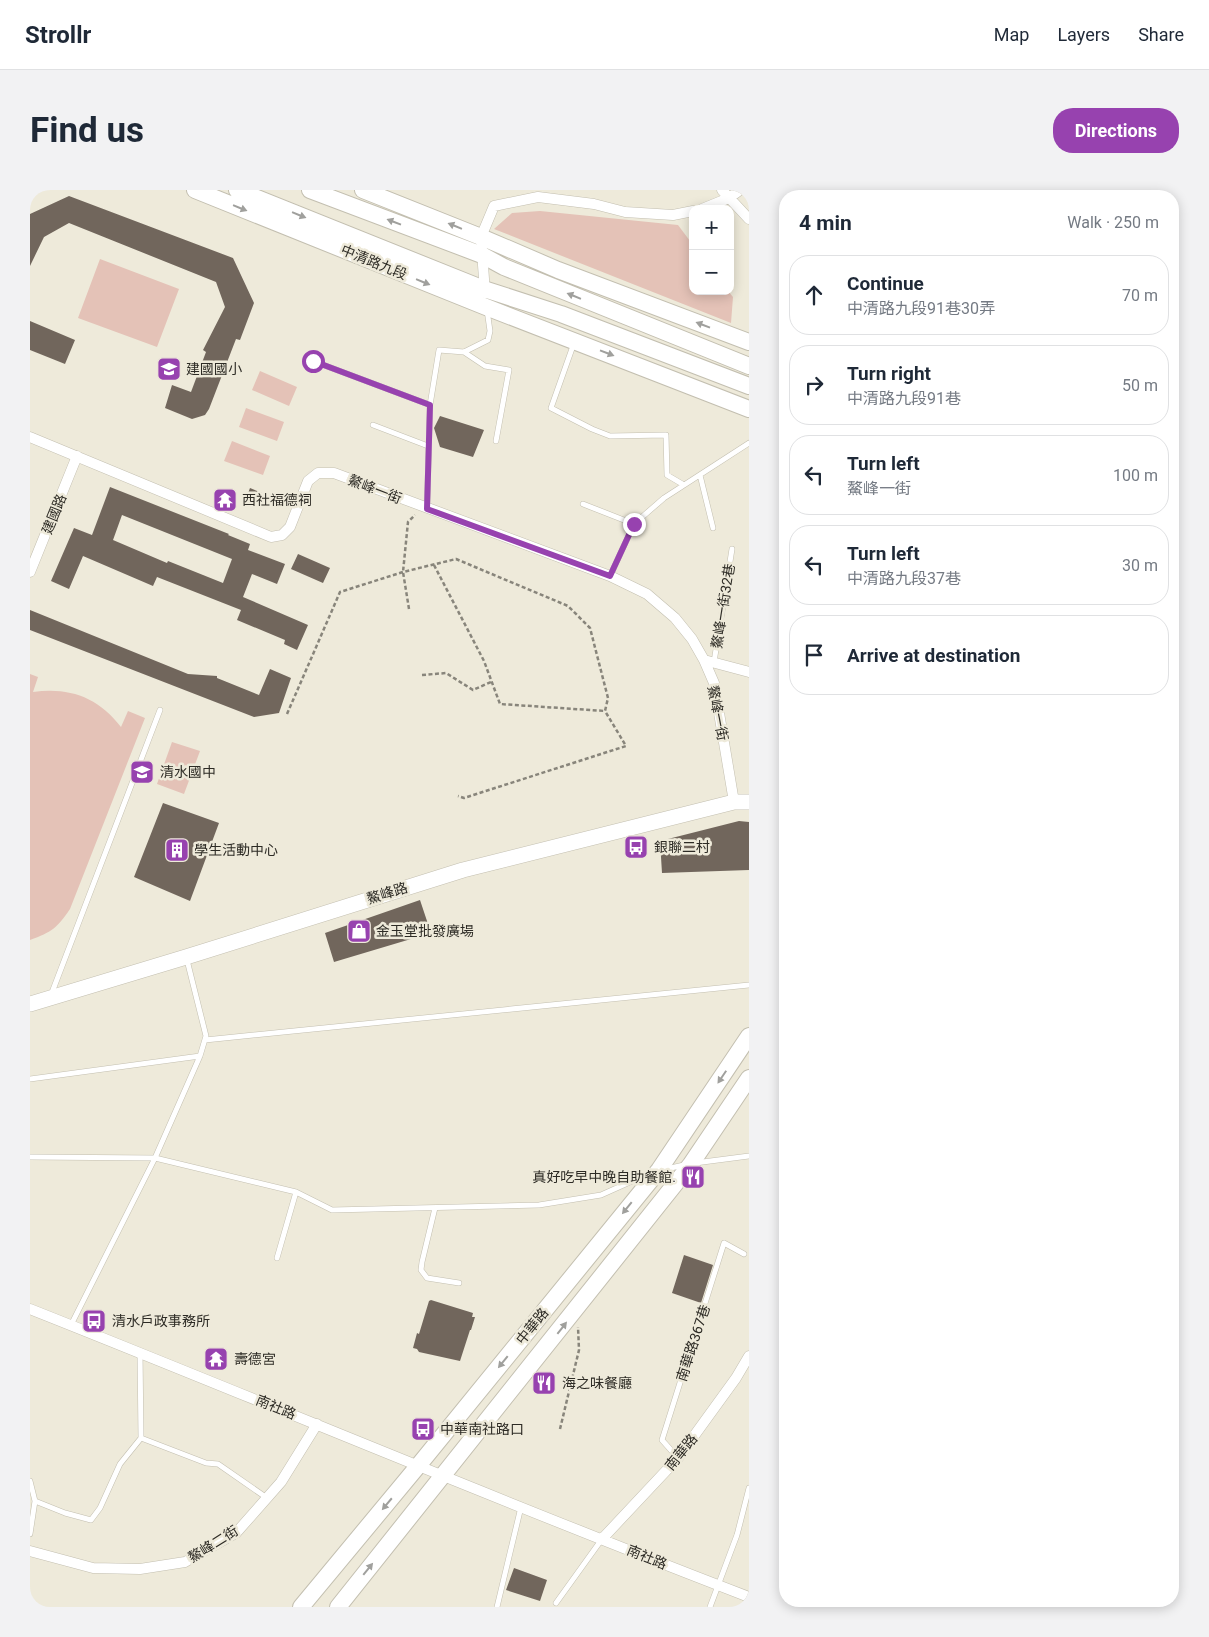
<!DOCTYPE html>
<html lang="en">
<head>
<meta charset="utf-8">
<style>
	:root { --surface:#fff; --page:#f2f2f3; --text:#1f2937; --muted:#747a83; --line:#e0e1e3; --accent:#9742af }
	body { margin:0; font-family:Roboto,"Noto Sans TC",sans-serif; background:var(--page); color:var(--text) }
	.controls { position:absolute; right:15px; top:15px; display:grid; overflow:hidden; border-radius:10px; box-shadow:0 2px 12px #0003 }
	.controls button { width:45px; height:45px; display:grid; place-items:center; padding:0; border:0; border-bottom:1px solid var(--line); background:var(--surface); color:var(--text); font:25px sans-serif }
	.stop { position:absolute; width:15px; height:15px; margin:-11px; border:4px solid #9742af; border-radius:50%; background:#fff }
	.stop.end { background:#9742af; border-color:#fff; box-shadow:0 1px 5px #0008 }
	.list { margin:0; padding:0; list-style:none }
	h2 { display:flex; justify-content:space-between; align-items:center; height:65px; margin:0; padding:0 20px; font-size:21px }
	h2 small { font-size:16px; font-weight:400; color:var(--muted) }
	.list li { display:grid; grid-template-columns:32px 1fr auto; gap:15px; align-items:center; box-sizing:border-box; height:80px; margin:0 10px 10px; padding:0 10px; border:1px solid var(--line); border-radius:20px }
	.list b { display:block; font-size:19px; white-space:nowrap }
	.list p { margin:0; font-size:16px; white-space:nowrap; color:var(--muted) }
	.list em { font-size:16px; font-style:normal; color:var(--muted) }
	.icon { flex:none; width:28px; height:28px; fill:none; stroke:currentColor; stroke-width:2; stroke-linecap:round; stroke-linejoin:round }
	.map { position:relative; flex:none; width:719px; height:1417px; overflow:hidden; border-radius:20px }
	header { display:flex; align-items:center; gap:30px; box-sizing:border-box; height:70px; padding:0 25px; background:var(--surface); border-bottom:1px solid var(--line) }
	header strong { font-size:24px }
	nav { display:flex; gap:28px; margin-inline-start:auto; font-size:18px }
	.intro { display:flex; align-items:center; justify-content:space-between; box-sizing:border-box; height:120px; padding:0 30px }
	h1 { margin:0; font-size:35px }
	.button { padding:12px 22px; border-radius:20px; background:var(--accent); color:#fff; font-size:18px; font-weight:700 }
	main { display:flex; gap:30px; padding:0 30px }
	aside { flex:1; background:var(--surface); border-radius:20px; box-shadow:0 2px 12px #0003 }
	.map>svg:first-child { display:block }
	.green { fill:#e4c2b7 }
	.building { fill:#71665c; fill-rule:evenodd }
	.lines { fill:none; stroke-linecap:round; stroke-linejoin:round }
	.lane-casing { stroke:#c3bfb0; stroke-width:6 }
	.street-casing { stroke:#c3bfb0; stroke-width:11 }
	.secondary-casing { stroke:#c3bfb0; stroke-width:16 }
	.primary-casing { stroke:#c3bfb0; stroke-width:18 }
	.path { stroke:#88857b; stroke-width:2.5; stroke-dasharray:4 2.5; stroke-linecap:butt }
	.lane { stroke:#fff; stroke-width:5 }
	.street { stroke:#fff; stroke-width:10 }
	.secondary { stroke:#fff; stroke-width:15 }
	.primary { stroke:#fff; stroke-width:16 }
	.oneway { fill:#a0a09d }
	.route { stroke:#9742af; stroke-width:6 }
	.labels { text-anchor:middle; stroke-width:5; stroke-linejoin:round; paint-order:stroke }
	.street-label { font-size:14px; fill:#2d2b25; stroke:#eeeada }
	.poi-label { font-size:14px; fill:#2d2b25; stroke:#eeeada; text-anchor:start }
</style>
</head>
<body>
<header>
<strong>Strollr</strong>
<nav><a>Map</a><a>Layers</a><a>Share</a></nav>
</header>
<div class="intro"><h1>Find us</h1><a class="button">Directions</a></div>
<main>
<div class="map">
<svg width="719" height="1417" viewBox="0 0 719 1417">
	<rect width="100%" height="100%" fill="#eeeada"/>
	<path class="green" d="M510,21l138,14 15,20v46h35l5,6 -2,26 -237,-94 18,-16z
		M70,69l79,30 -22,58 -79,-29z
		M230,181l37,16 -8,19 -37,-16z
		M216,218l38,14 -7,19 -38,-14z
		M202,251l38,15 -7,19 -39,-14z
		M0,484l8,3 -5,15c36,-5 65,5 88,35l7,-16 17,7 -75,191c-13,19 -18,23 -40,31z
		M142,552l28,9 -16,43 -27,-10z"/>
	<path class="building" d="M39,6l164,62 21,45 -14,37 -4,-1 -27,70 -4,6 -13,4 -27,-11 7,-23 19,7 15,-40 -3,-2 22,-43 -9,-25 -147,-59 -25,14 -14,29v-52z
		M0,131l45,19 -10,24 -35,-14z
		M410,226l44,14 -11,27 -33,-10 -6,-19z
		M80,297l119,47 -1,1 22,9 -2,6 37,14 -8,20 -25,-10 -9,23 65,28 -11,25 -13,-6 1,-4 -48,-20 4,-10 -84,-33 -4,9 -70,-30 -14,33 -18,-8 23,-53 18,7zM92,325l110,44 -9,24 -55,-22 -1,2 -54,-23z
		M220,298l12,5 -6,13 -11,-5z
		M268,364l32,14 -7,15 -32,-14z
		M0,420l158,64 29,2v2l42,17 11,-26 21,9 -12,35 -25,4 -224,-87z
		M133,613l56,20 -29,78 -56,-24z
		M709,631l10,1v48l-87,3 -2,-32z
		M390,710l11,33 -97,29 -9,-29z
		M654,1065l29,10 -12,38 -29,-10z
		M401,1110l42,13 -1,4h3l-4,13h-1l-10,31 -41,-9 -2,-3 -4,-1 4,-15 2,1 10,-33z
		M484,1378l33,12 -7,21 -34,-11z"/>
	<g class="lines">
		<g class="lane-casing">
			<path id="lane" d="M544,153l-23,65 41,21 18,7 56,-1 1,40 17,10
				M434,162l21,14 24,4 -13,71
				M283,171l117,44
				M343,235l55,21
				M670,285l13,53
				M553,314l51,20
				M397,318l3,-103 9,-55 25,2 24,-12 2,-9 -3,-21
				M580,386l24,-52 30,-26 85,-55
				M684,472l18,-113
				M21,805l109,-285
				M175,850l544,-55
				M0,889l170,-23
				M0,967l125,1 141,34 36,18 207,-5 62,-10 47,-21
				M665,973l54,-7
				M636,979l18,-4
				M405,1018l-13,54 -1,8 6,8 32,5
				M247,1068l19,-66
				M41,1135l84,-167 45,-102 6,-20 -19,-76
				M111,1248l65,25 12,1 49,34
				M648,1268l-16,-18 62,-197 20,11
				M0,1291l5,20 -5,33
				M5,1311l30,12 26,7 9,-12 20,-44 21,-26 -1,-86
				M526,1413l46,-64
				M467,1417l24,-100
				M680,1417l27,-72 12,-47"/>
		</g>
		<g class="street-casing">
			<path id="street" d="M692,0l27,29
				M672,19l27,-11 11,-8
				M455,103l-4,-56 13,-31 44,-9 56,7 31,8 48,3 20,-4
				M0,247l241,100 11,-2 8,-8 18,-46 10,-8h16l276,103 37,18 28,24 17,21 12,21 10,23 20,119
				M0,382l47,-116
				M674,470l45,12
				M0,1119c240,95 478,196 719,288
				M572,1349l76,-81 58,-80 13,-22
				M0,1361l63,17 47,1 45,-7 51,-29 45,-51 36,-58"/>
		</g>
		<g class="secondary-casing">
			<path id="secondary" d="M0,814l156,-47 277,-87 271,-68h15"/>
		</g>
		<g class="primary-casing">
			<path id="primary" d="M165,0l291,117 263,102
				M207,0l247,99 77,25 188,72
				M280,0l172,65 22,12 245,99
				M333,0l118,47 77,33 191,72
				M271,1417l117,-141 241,-296 90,-134
				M308,1417l353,-443 58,-86"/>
		</g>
		<path class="path" d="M404,375l50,96 16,43 105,7
			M379,419l-6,-37 5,-50 7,-7
			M392,485l24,-2 27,17 18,-8
			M257,524l53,-122 63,-20 53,-13 112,47 22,22 18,70 -3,13 21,35 -162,52 -6,-2
			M530,1239l19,-79 -1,-23"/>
		<use href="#lane" class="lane"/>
		<use href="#street" class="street"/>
		<use href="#secondary" class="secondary"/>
		<use href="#primary" class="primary"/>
	</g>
	<defs><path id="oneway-solid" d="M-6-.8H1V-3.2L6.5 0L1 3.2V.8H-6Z" transform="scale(1.25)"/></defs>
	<g class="oneway">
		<use href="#oneway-solid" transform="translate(210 18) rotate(22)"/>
		<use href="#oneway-solid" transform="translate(269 25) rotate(22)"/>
		<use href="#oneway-solid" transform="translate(364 32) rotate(-159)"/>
		<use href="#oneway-solid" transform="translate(425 36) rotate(-158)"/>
		<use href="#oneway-solid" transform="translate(393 92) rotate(22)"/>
		<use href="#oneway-solid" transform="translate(544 106) rotate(-158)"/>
		<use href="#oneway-solid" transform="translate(673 135) rotate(-159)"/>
		<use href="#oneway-solid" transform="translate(577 163) rotate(21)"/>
		<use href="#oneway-solid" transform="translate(692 887) rotate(124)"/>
		<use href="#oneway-solid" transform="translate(597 1018) rotate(129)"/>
		<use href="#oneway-solid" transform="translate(532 1138) rotate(-52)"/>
		<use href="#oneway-solid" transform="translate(473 1172) rotate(129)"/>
		<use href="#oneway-solid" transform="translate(357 1314) rotate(130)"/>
		<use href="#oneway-solid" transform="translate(338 1379) rotate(-51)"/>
	</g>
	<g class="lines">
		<path class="route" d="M283,171l117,44 -3,104 183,67 24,-52"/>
	</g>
	<defs>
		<g id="school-square" transform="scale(1.25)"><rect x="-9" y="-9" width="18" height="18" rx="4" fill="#9742af" stroke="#eeeada"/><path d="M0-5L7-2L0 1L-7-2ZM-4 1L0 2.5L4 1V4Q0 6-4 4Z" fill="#fff"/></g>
		<g id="temple-square" transform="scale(1.25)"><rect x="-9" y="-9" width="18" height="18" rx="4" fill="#9742af" stroke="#eeeada"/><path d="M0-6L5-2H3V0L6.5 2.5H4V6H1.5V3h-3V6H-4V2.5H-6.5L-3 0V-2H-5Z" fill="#fff"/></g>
		<g id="bus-square" transform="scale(1.25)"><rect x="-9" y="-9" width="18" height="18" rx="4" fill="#9742af" stroke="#eeeada"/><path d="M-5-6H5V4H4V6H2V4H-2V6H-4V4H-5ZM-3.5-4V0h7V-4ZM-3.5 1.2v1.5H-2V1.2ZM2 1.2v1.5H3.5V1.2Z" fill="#fff"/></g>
		<g id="building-square" transform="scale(1.25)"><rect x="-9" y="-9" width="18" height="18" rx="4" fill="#9742af" stroke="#eeeada"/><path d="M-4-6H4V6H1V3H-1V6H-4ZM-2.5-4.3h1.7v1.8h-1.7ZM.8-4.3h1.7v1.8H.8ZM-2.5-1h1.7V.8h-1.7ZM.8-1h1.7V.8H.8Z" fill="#fff"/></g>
		<g id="shop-square" transform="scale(1.25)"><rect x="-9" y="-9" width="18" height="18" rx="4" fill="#9742af" stroke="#eeeada"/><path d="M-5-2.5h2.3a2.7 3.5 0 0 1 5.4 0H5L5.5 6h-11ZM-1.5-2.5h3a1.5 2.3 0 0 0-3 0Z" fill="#fff"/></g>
		<g id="restaurant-square" transform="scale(1.25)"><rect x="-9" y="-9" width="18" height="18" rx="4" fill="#9742af" stroke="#eeeada"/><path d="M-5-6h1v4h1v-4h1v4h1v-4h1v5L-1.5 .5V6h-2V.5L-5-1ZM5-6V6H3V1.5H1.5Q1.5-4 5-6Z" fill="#fff"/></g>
	</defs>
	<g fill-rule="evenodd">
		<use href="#school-square" x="139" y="179"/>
		<use href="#temple-square" x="195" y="310"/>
		<use href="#school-square" x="112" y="582"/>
		<use href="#bus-square" x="606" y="657"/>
		<use href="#building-square" x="147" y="660"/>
		<use href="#shop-square" x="329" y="741"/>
		<use href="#restaurant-square" x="663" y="987"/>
		<use href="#bus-square" x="64" y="1131"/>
		<use href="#temple-square" x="186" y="1169"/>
		<use href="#restaurant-square" x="514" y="1193"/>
		<use href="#bus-square" x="393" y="1239"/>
	</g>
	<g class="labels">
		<g class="street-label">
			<text transform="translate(344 72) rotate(22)" y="5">中清路九段</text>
			<text transform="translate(345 299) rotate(21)" y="5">鰲峰一街</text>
			<text transform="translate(24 324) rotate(-68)" y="5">建國路</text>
			<text transform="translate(693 416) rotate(-81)" y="5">鰲峰一街32巷</text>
			<text transform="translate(688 523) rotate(79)" y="5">鰲峰一街</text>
			<text transform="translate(357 703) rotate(-17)" y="5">鰲峰路</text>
			<text transform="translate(502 1136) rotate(-51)" y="5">中華路</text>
			<text transform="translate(663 1153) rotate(-72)" y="5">南華路367巷</text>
			<text transform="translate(246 1217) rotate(22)" y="5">南社路</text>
			<text transform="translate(651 1262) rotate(-51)" y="5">南華路</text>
			<text transform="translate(183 1354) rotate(-32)" y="5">鰲峰二街</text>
			<text transform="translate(617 1367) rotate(22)" y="5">南社路</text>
		</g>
		<g class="poi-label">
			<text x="156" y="184">建國國小</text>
			<text x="212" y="315">西社福德祠</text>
			<text x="130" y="587">清水國中</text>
			<text x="624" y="662">銀聯二村</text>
			<text x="164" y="665">學生活動中心</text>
			<text x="346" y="746">金玉堂批發廣場</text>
			<text x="646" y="992" text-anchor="end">真好吃早中晚自助餐館.</text>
			<text x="82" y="1136">清水戶政事務所</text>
			<text x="204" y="1174">壽德宮</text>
			<text x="532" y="1198">海之味餐廳</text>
			<text x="410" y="1244">中華南社路口</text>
		</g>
	</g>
</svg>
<div class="controls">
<button>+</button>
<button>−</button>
</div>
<div class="stop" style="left:283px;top:171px"></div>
<div class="stop end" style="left:604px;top:334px"></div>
</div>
<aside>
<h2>4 min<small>Walk · 250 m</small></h2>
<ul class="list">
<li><svg class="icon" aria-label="ahead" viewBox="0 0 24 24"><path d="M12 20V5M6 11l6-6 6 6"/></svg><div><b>Continue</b><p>中清路九段91巷30弄</p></div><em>70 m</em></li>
<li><svg class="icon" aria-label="right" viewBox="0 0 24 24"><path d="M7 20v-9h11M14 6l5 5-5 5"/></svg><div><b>Turn right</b><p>中清路九段91巷</p></div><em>50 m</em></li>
<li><svg class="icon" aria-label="left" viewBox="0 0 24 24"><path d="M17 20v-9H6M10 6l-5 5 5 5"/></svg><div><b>Turn left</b><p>鰲峰一街</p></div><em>100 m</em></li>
<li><svg class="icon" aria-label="left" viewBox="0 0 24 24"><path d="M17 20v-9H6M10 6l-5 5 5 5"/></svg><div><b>Turn left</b><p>中清路九段37巷</p></div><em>30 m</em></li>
<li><svg class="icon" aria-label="arrive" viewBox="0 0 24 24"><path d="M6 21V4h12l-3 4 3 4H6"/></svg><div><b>Arrive at destination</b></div></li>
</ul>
</aside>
</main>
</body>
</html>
